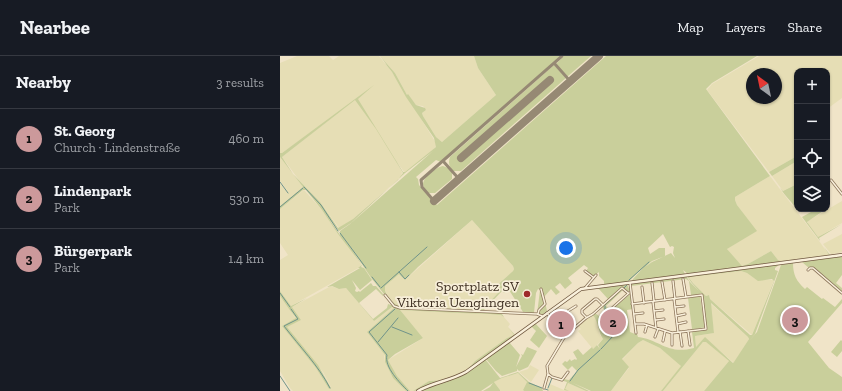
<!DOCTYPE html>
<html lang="en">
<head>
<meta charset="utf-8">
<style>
	:root { --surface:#171b24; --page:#20242c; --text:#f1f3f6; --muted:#9ea1a6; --line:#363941; --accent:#cc999b }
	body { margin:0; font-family:"Zilla Slab",serif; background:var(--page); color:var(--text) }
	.controls { position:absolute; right:12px; top:12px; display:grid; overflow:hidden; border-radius:8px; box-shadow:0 1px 3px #0004 }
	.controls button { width:36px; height:36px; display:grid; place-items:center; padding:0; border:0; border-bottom:1px solid var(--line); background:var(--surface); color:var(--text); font:20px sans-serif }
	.compass { position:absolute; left:466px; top:12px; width:36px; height:36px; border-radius:50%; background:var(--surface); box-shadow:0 1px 3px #0004; rotate:327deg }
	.you { position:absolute; left:286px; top:192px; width:14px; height:14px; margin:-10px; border:3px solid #fff; border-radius:50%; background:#1a73e8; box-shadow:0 0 0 6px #1a73e833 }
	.badge { display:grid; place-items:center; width:26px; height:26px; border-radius:50%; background:var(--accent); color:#111; font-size:13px; font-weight:700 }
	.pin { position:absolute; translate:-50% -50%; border:2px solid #fff; box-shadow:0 1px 4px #0006 }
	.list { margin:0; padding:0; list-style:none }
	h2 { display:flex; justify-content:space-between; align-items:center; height:52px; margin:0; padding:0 16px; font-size:17px }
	h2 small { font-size:13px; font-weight:400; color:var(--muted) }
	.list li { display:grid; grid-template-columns:26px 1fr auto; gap:12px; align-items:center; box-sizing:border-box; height:60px; padding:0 16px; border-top:1px solid var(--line) }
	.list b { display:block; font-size:15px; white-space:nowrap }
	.list p { margin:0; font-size:13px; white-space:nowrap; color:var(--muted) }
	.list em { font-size:13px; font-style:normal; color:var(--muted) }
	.icon { flex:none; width:22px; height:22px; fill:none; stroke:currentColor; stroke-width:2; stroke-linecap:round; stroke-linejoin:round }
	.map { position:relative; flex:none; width:562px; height:335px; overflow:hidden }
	header { display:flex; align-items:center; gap:24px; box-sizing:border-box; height:56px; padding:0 20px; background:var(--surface); border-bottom:1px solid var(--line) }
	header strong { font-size:19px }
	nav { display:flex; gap:22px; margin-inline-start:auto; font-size:14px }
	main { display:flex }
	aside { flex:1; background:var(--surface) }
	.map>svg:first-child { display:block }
	.farmland { fill:#e6deb5; fill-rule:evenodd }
	.green { fill:#c9cf9b; fill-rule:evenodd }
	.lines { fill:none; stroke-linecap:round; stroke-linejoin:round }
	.stream { stroke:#6f938a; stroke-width:1 }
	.taxiway { stroke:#968974; stroke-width:3 }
	.runway { stroke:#968974; stroke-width:8 }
	.minor-casing { stroke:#8d765c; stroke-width:3 }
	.secondary-casing { stroke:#6f573f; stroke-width:4 }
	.minor { stroke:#faf1dc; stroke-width:1.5 }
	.secondary { stroke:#faf1dc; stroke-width:2.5 }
	.poi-dot { fill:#9e2a2b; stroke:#f7eed8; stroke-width:1.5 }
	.labels { text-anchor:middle; stroke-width:3.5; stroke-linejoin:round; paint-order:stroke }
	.poi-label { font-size:14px; fill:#3d2e20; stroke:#f7eed8; text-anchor:end }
</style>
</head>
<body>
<header>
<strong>Nearbee</strong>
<nav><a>Map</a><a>Layers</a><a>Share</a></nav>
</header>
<main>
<aside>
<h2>Nearby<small>3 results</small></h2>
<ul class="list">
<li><span class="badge">1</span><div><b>St. Georg</b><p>Church · Lindenstraße</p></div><em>460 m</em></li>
<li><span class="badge">2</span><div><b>Lindenpark</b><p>Park</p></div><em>530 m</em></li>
<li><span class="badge">3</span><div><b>Bürgerpark</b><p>Park</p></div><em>1.4 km</em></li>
</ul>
</aside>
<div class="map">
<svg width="562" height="335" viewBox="0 0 562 335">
	<rect width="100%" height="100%" fill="#f0e4c8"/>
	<path class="farmland" d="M17,0h32l4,4 6,-4h40l13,16 44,71v4l-3,3 -28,23 -9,-12 6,11 -1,5 -48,42 -14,9 -19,-26 -21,-22 -17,-23 52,-41 -52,37h-2v-90z
		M100,0h94l4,12 18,27 -54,47 -6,-5 -13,-21 -1,-3 4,-3 -3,-4 -7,-1 -8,-10h-1l-12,-22z
		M479,0h83v42l-15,11v-38h-30v60l-2,2 2,3v20l-28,16 -62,-82 5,-6zM472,18h24v24h-24z
		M0,101l23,30 -23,19v-23l8,9 -8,-11z
		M517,105v23l-14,7 -11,-15z
		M490,120l47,62 12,17 -48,6 -3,-1 -7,-9 -23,13 -6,2 -12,-13 -3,-4 1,-1 28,-17 -19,-26 -2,-5v-3z
		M24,134l18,20 16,24 10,11 14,21 -71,40 -11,-15v-31l8,-5 -8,-12v-34z
		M562,145v22l-24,14 -10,-13v-3z
		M192,164l41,46 1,3 -1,2 -19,17 4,5 -15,16 -4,1 -76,-3 -6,-1 -4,-3 -8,-12v-5l14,-13 6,7z
		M562,178v18l-9,2h-2l-8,-10z
		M461,215l6,2 10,7h17l-22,55 -42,-36 -1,-4 -3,1 -6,-6 -11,-12v-1z
		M51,230l8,3 7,-1 28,33 18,-14 2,2 -27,23 18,23 -1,1 1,6 8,16 13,13h-113l-3,-3 -10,-17v-75l16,23 -14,7 34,42 13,21 2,-2 -8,-15 -37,-45 15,-7 -9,-13z
		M430,247l38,34 1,2 -15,24 -29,-25 -9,9 -1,-11 19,-3z
		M119,254l100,4 4,2 7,8 -2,3 6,8 -7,3 -32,23 -7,8 -5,3 -18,8 -16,1 -16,10h-3l-13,-15 -9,-16 35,-22z
		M313,259l3,4 4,16 3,4 -10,10 -15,-18 3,-2 -3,-3 8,-7z
		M363,284l17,8 20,16 1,3 -20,24h-50l18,-23 -7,-8 16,-17z
		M423,286h3l2,1 21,18 -25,30h-41z
		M250,309l9,5 -8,12 -12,-10 9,-3z
		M238,317l9,9 -4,8 1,1h-24v-1l-6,-8 8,-4z
		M288,327l18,8h-39l3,-7 14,6z"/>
	<path class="green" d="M100,0l15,17 12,22 1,-1 8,11 9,3 1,2 -4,3 1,3 13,21 6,5 54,-47 -18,-27 -4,-12h87l-120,106 -5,-2 -20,17 2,2 1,6 18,20 169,-149h151l-45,27 -6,6 64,87 -35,21v3l2,5 20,26 -30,18 15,17 6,-2 23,-13 7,9 3,1 48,-6 -5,-8 6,8 -142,19 -5,-4 2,4 -53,7 1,-2 11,-12 -16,15 -24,3v-4l-5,-5v-4l-6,5 -7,-6 2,-3 -4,-3 -16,13 4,5 -7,6 -5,-6 -5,4 5,5 -4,3 -5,-6 -7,8 3,14 -4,3h-4l-1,-2 7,-8 -7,5 -1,5 3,-24 3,4 -2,-6 -1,2 -2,-1 -2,4 -2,20h-13l2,-1 -14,-22 -5,3 -2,-2 -18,19v1l19,1 -19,-1 -1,-1 -2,2 29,2h-8l2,3 -3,-2 -11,-1 -30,-1 -60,-3 23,28 -28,16 -7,6 9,16 13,15h-4l-13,-13 -8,-16v-7l-18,-23 27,-24 -2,-1 -18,14 -28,-33 -7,1 -7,-3 -5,1 33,-19h-2l4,-3 -24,-31 -16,-24 -16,-20h-3l-23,19v-3l23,-19 -23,-30v-4h2l92,-68 -16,14 45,73h2l31,-25 -2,-9 -28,-41 -14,-25 -8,-10 3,3zM75,44l21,29 27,44 -5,7 -45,39 -15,9 -18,-26 -27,-28 -11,-17zM153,95l-83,73 -10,7v4l8,10 -8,-10 -11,-16 10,12 12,-8 54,-50zM192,164l41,46 1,3 -1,2 -19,17 4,5 -15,16 -4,1 -76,-3c-9,-2 -14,-8 -18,-16v-5l14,-12 6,6 13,-13zM383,178l7,13 2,-1 2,1 -1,6 2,5 -4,-5 -19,9 -7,5 7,-6 13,-5v-8h-6l-9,6 -2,-6zM69,189l23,34 20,25 8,4 -12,-4 -1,4 -14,11 -14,-16 17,-14 7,7v-2l-7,-8h-3l-2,-3 -10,8 -1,1 -1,-1 -2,1 -2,-1 1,-3 -4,-8 8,10 12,-10 -8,-12 -3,-1 1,-2z
		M284,0h27l-24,21 -11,-13z
		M274,9l12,13 -105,93h-8c-4,-5 -5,-8 -3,-14z
		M517,100v5l-25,15 -3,-4z
		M163,110l5,2 4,4v7l-17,14h-7c-2,-3 -5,-6 -5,-9 1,-8 14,-17 20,-18z
		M517,128v25h2l-2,1c-5,-8 -12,-14 -17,-22l3,3z
		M529,153h17l-19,13 11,15 24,-13 -23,14 1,3 -18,-24 9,-5z
		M562,200v19l-6,8 6,5v4l-29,-24h-4l-7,-6z
		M513,207c0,11 3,18 12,26l2,-2 15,12 1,-1 12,9 7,-8v4l-34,39 21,26 13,9v14h-138l25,-30 -23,-19h-3l-40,49h-2l20,-25 -21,-18 -17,-8 -5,3 -16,16 7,8 -18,24h-20l-18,-8 16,8h-3l-18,-8 -3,6 4,2 -5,-1 3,-8 -7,-2h3v-1l6,1 8,-9 -5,-5 -4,4 -6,-6 3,-3 2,1 3,-3 1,2 4,-2 1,1 1,-1 -4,-7 5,-3 5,6 9,-8 1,2 4,-4 3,4 -2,-4 5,-6c-5,-7 -4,-16 -10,-24l2,-2 4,3 1,-1 3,5 6,-4 -7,-9 20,-19 2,1 -18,17 5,5 2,-3 17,-14 3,15 -6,1 3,22 5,2 1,-3 2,6c23,3 29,18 56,11l-2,-16h-3l14,-2h3l2,-1 -2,-2 -3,-32 -2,-2 -3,2 -12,1 5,-1 -2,-14 -3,-2 -55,7 2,-3 53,-7 4,6 9,9 -8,-9 -4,-6 93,-12 -5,4v2l3,1 -23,63 -6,7 8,-9 24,-67zM461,215l6,2 11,8 14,-2 2,2 -22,54h-2l-40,-36 -1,-4 -3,1 -13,-13 -4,-5 1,-1zM431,247l37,34 1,2 -15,23 -1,1 -28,-26 -9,10 -1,-11 19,-3z
		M347,228l3,7 -1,1 -6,-5 -19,16 4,-4 -10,-11z
		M0,235l11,15 16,-8 -15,9 9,13 -14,7 31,38 13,23 -2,1 -13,-21 -34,-42 14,-8 -7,-9 1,-1 -1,1 -9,-13z
		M420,240l5,31 -17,4 4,-2 -4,-31h-4z
		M255,267l12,13 -8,12 -9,-8 6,-9 -5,-5 4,-2v1z
		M231,268l-3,3 7,8c-19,13 -37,32 -58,41 -9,4 -18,5 -27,8 -6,2 -11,7 -17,7l16,-10 16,-1 18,-8 5,-3 7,-8 32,-23 7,-3 -6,-8z
		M561,284l1,1v10l-5,6 -6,-5z
		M229,286l11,13 -4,12 6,-11 -1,-2 2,1 4,-8 10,4 -9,16 -9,4 -2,-2v2l-15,5 -6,-5 -10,-12 5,-4 1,1v-2z
		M205,303l15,19 18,-6 11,10 13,6 1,3h-19l-1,-1 4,-8 -9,-9 -16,5 -8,4 6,8v1h-17l7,-4 3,-4 -12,8h-62l19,-8 1,2v-2l17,-5z"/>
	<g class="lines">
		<path class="stream" d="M0,126l8,11
			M24,131l17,18 17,26
			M0,151l23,-19
			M60,177l26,35
			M119,216l6,7 4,-4
			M92,221l8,10
			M349,224l20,-18
			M101,232l46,-41
			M344,232l3,-3
			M0,237l10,14
			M325,249l17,-16
			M325,250v4l13,13
			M11,253l7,10 -14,7c16,21 34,39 46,62
			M115,253l-26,23 18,23c-3,12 13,28 21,36
			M112,271l20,8
			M98,286l20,-24
			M321,293l13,-14 4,-10
			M0,320l10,15
			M290,325l8,-11 22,-20
			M249,327l13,5
			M268,332l4,-10
			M265,333l3,1"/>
		<path class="taxiway" d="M274,7l16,18
			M163,105l16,18
			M154,145l-12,-14 -1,-7 141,-124"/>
		<path class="runway" d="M181,102l89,-78
			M154,145l165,-145"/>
		<g class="minor-casing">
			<path id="minor" d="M551,124l11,14
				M528,214l2,-2h3l29,25
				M305,215l8,6
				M403,223l3,18
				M393,225l2,18
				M382,226l3,18
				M350,227l6,50
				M372,227l2,18
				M362,231l2,16
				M305,232l11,-13
				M105,239l9,11 6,2 137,6 5,2
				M394,243l4,33
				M373,246l3,26
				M352,248l70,-9 4,34 -34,4 -28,-9h-9
				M395,251l9,-1
				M331,253l18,-16
				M374,255l9,-1
				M267,257l18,23
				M258,258l1,-4 6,-6 -4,-15
				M354,258l9,-1
				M396,260l9,-2
				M306,261l-4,-4v-3l13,-11h2l6,6
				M376,264l8,-1
				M275,267l13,-12 8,-5
				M397,268l9,-2
				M408,275l2,14
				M365,276l2,-7
				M400,276l2,14
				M375,281l3,-8
				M383,285l2,-9
				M392,289v-12
				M268,318l4,3 10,3 6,-8
				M264,332l4,-14 -1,-8 18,-30 21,-18 7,-4 29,-26 6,5"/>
		</g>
		<g class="secondary-casing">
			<path id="secondary" d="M138,335c16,-9 32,-10 48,-19l115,-83 261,-34"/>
		</g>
		<use href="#minor" class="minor"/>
		<use href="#secondary" class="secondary"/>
	</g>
	<circle class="poi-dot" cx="247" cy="238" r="4"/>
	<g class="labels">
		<g class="poi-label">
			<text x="239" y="235">Sportplatz SV<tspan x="239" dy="16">Viktoria Uenglingen</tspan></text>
		</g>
	</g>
</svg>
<div class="controls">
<button>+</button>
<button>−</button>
<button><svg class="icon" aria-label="locate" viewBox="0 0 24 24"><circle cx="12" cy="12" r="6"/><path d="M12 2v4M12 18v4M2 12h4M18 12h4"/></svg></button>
<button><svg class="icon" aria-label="layers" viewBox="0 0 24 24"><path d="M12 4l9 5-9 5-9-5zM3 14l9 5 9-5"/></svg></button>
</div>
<svg class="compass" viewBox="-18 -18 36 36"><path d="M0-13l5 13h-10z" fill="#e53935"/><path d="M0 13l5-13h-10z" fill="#9ea1a6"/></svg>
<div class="you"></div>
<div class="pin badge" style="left:281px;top:268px">1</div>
<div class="pin badge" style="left:333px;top:266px">2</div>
<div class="pin badge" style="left:515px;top:264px">3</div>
</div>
</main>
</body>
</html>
